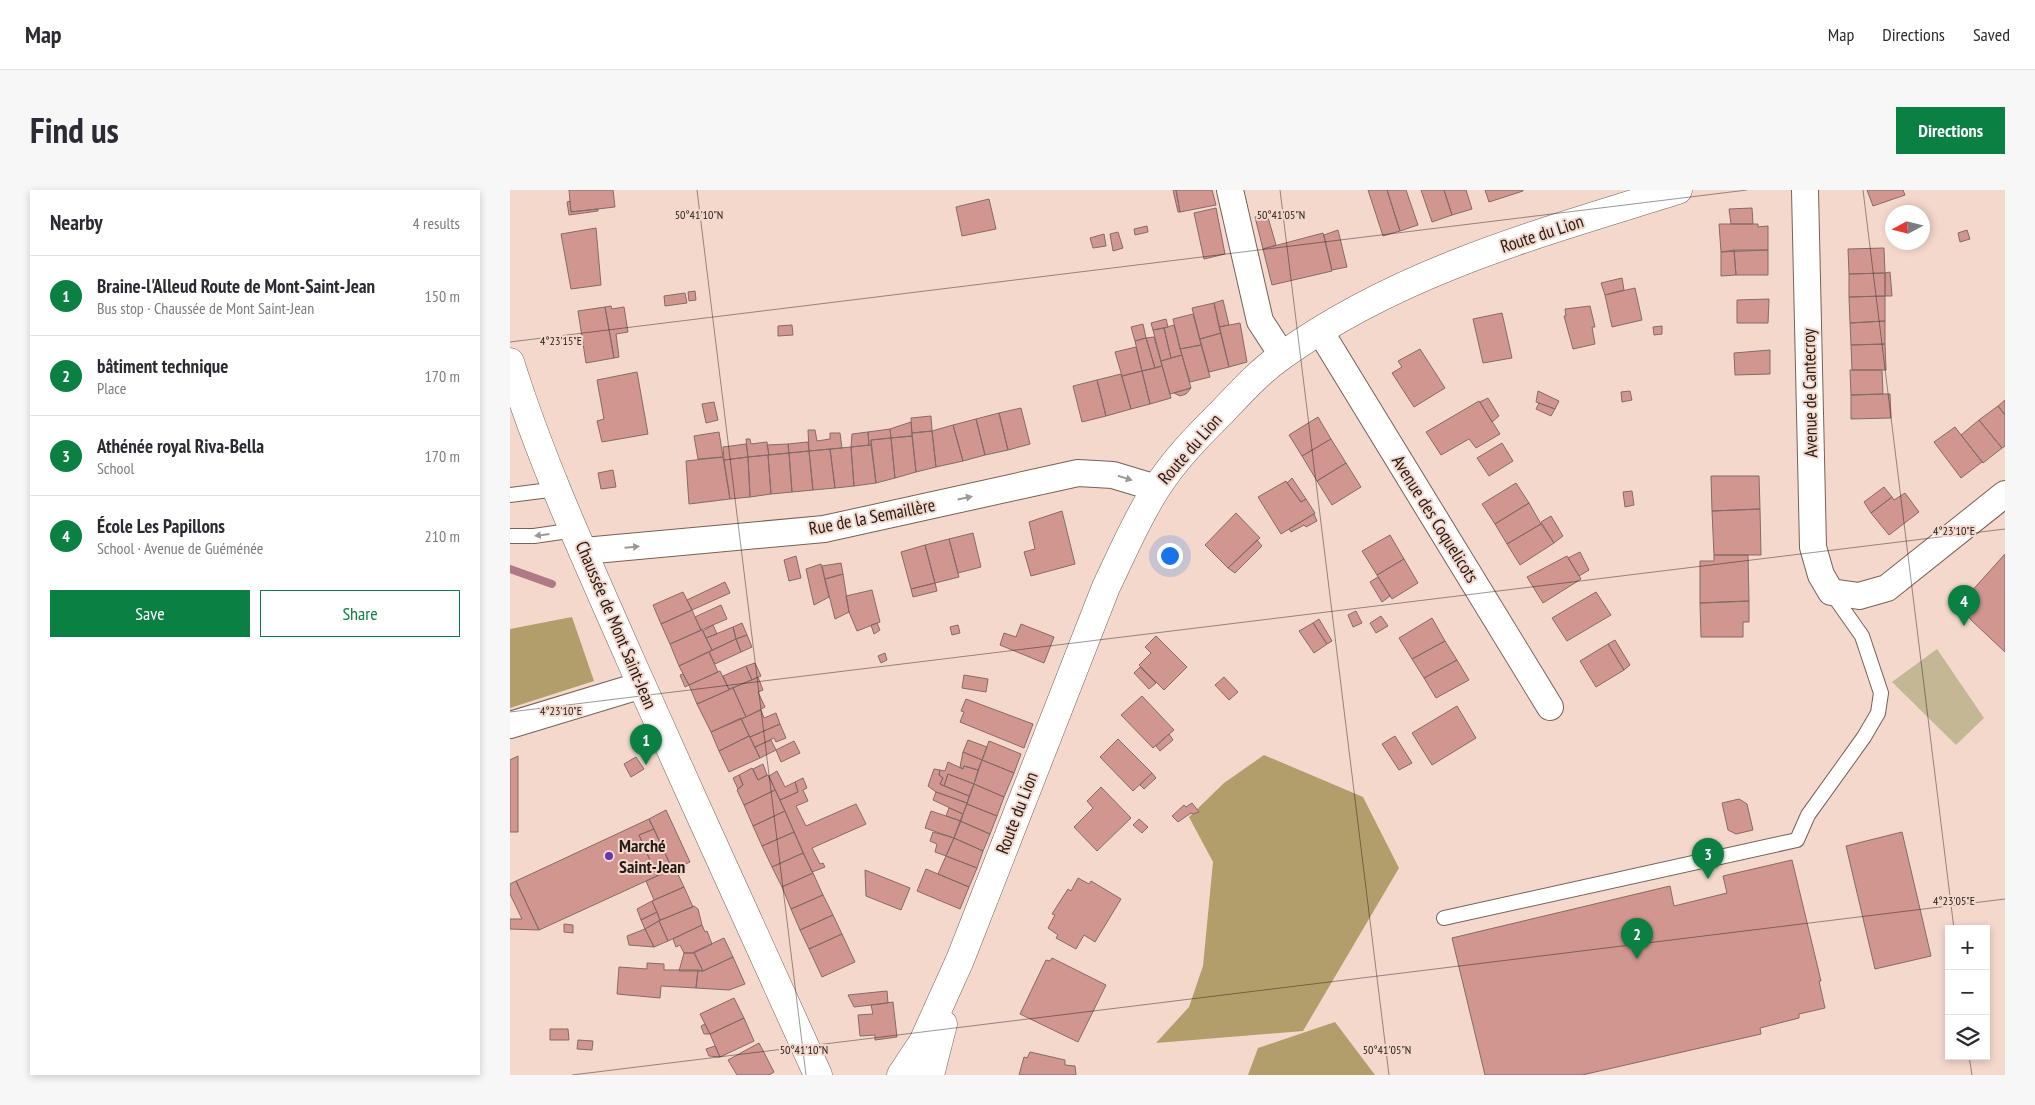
<!DOCTYPE html>
<html lang="en">
<head>
<meta charset="utf-8">
<style>
	:root { --surface:#fff; --page:#f7f7f7; --text:#2b2b33; --muted:#7c7c81; --line:#e1e1e2; --accent:#0b8043 }
	body { margin:0; font-family:"PT Sans Narrow",sans-serif; background:var(--page); color:var(--text) }
	.controls { position:absolute; right:15px; bottom:15px; display:grid; overflow:hidden; border-radius:0px; box-shadow:0 2px 8px #0003 }
	.controls button { width:45px; height:45px; display:grid; place-items:center; padding:0; border:0; border-bottom:1px solid var(--line); background:var(--surface); color:var(--text); font:25px sans-serif }
	.compass { position:absolute; left:1375px; top:15px; width:45px; height:45px; border-radius:50%; background:var(--surface); box-shadow:0 2px 8px #0003; rotate:263deg }
	.you { position:absolute; left:659px; top:365px; width:18px; height:18px; margin:-12px; border:4px solid #fff; border-radius:50%; background:#1a73e8; box-shadow:0 0 0 8px #1a73e833 }
	.badge { display:grid; place-items:center; width:32px; height:32px; border-radius:50%; background:var(--accent); color:#fff; font-size:16px; font-weight:700 }
	.pin { position:absolute; translate:-50% -41px; filter:drop-shadow(0 1px 2px #0008) }
	.pin::after { content:''; position:absolute; top:26px; width:18px; height:15px; background:inherit; clip-path:polygon(0 0,100% 0,50% 100%) }
	.list { margin:0; padding:0; list-style:none }
	h2 { display:flex; justify-content:space-between; align-items:center; height:65px; margin:0; padding:0 20px; font-size:21px }
	h2 small { font-size:16px; font-weight:400; color:var(--muted) }
	.list li { display:grid; grid-template-columns:32px 1fr auto; gap:15px; align-items:center; box-sizing:border-box; height:80px; padding:0 20px; border-top:1px solid var(--line) }
	.list b { display:block; font-size:19px; white-space:nowrap }
	.list p { margin:0; font-size:16px; white-space:nowrap; color:var(--muted) }
	.list em { font-size:16px; font-style:normal; color:var(--muted) }
	.actions { display:flex; gap:10px; padding:15px 20px }
	.actions a { flex:1; padding:11px 0; border:1px solid var(--accent); border-radius:0px; text-align:center; font-size:18px; color:var(--accent) }
	.actions .main { background:var(--accent); color:#fff }
	.icon { flex:none; width:28px; height:28px; fill:none; stroke:currentColor; stroke-width:2; stroke-linecap:round; stroke-linejoin:round }
	.map { position:relative; flex:none; width:1495px; height:885px; overflow:hidden; border-radius:0px }
	header { display:flex; align-items:center; gap:30px; box-sizing:border-box; height:70px; padding:0 25px; background:var(--surface); border-bottom:1px solid var(--line) }
	header strong { font-size:24px }
	nav { display:flex; gap:28px; margin-inline-start:auto; font-size:18px }
	.intro { display:flex; align-items:center; justify-content:space-between; box-sizing:border-box; height:120px; padding:0 30px }
	h1 { margin:0; font-size:35px }
	.button { padding:12px 22px; border-radius:0px; background:var(--accent); color:#fff; font-size:18px; font-weight:700 }
	main { display:flex; gap:30px; padding:0 30px }
	aside { flex:1; background:var(--surface); border-radius:0px; box-shadow:0 2px 8px #0003 }
	.map>svg:first-child { display:block }
	.green { fill:#c4b793 }
	.forest { fill:#b19e6a }
	.lines { fill:none; stroke-linecap:round; stroke-linejoin:round }
	.stream { stroke:#b17987; stroke-width:8 }
	.building { fill:#d29691; stroke:#856a67 }
	.lane-casing { stroke:#786156; stroke-width:16 }
	.street-casing { stroke:#786156; stroke-width:28 }
	.secondary-casing { stroke:#786156; stroke-width:29 }
	.lane { stroke:#fff; stroke-width:14 }
	.street { stroke:#fff; stroke-width:26 }
	.secondary { stroke:#fff; stroke-width:28 }
	.oneway { fill:#9c9896 }
	.ticks { fill:none; stroke:#241b16; stroke-width:1; stroke-opacity:0.45 }
	.poi-dot { fill:#6636ad; stroke:#f4d8cc; stroke-width:2 }
	.labels { text-anchor:middle; stroke-width:4; stroke-linejoin:round; paint-order:stroke }
	.street-label { font-size:18px; fill:#241b16; stroke:#f4d8cc }
	.poi-label { font-size:18px; font-weight:bold; fill:#241b16; stroke:#f4d8cc; text-anchor:start }
	.ticks-label { font-size:12px; text-anchor:middle; fill:#241b16; stroke:#f4d8cc; stroke-width:4; stroke-linejoin:round; paint-order:stroke }
</style>
</head>
<body>
<header>
<strong>Map</strong>
<nav><a>Map</a><a>Directions</a><a>Saved</a></nav>
</header>
<div class="intro"><h1>Find us</h1><a class="button">Directions</a></div>
<main>
<aside>
<h2>Nearby<small>4 results</small></h2>
<ul class="list">
<li><span class="badge">1</span><div><b>Braine-l'Alleud Route de Mont-Saint-Jean</b><p>Bus stop · Chaussée de Mont Saint-Jean</p></div><em>150 m</em></li>
<li><span class="badge">2</span><div><b>bâtiment technique</b><p>Place</p></div><em>170 m</em></li>
<li><span class="badge">3</span><div><b>Athénée royal Riva-Bella</b><p>School</p></div><em>170 m</em></li>
<li><span class="badge">4</span><div><b>École Les Papillons</b><p>School · Avenue de Guéménée</p></div><em>210 m</em></li>
</ul>
<div class="actions"><a class="main">Save</a><a>Share</a></div>
</aside>
<div class="map">
<svg width="1495" height="885" viewBox="0 0 1495 885">
	<rect width="100%" height="100%" fill="#f4d8cc"/>
	<path class="green" d="M1427,459l47,69 -28,27 -64,-63z"/>
	<path class="forest" d="M62,427l22,64 -84,27v-79z
		M754,565l99,42 36,71 -96,163 -147,12 33,-36 14,-41 10,-104 -24,-45 35,-34z
		M825,832l40,53h-127l10,-27z"/>
	<g class="lines">
		<path class="stream" d="M0,379l42,15"/>
	</g>
	<path class="building" d="M59,0h44l2,17 -44,5z
		M663,0h3l4,22h-2z
		M666,0h36l4,15 -36,7z
		M858,0h19l13,41 -17,5z
		M877,0h19l12,35 -18,6z
		M911,0h23l8,25 -20,7z
		M934,0h22l6,19 -20,6z
		M975,0h38v1l-34,11z
		M1357,0h36l2,5 -32,11z
		M479,9l7,30 -34,7 -6,-29z
		M60,11l1,11 27,-3v2l-29,4 -2,-13z
		M706,18l9,46 -21,5 -10,-46z
		M1242,18l1,16h-22l-2,-15z
		M757,24l9,31 -13,4 -8,-32z
		M1209,34h39v3l10,-1v24l-47,2z
		M637,36l1,6 -13,3 -1,-6z
		M86,38l5,57 -30,4 -10,-55z
		M828,40l9,37 -15,3 -8,-35z
		M1457,40l3,9 -10,3 -2,-9z
		M608,42l5,16 -10,3 -3,-17z
		M813,43l9,38 -60,14 -9,-36z
		M594,44l2,12 -13,2 -3,-10z
		M1374,58l1,25 -36,1 -1,-25z
		M1224,60h34v25h-32z
		M1224,60l2,25 -15,1v-24z
		M1380,82l2,24h-7v-23z
		M1375,83v23l-36,1v-23z
		M1112,88l2,12 -19,5 -4,-12z
		M1125,98l7,32 -30,7 -7,-32z
		M185,101l1,9 -7,1 -1,-9z
		M175,103l2,10 -22,3 -1,-10z
		M1375,106v25l-35,2 -1,-26z
		M1259,109l-1,24h-31v-23z
		M713,110l6,25 -10,2 -5,-24z
		M704,113l7,30 -21,6 -8,-31z
		M101,116l1,3 12,-2 4,25 -12,2 3,23 -5,1 -9,-51z
		M1080,116l5,21h-3l3,17 -22,5 -9,-33h2l-1,-7z
		M95,117l9,51 -28,5 -8,-52z
		M992,123l10,45 -29,5 -10,-44z
		M683,124l8,31 -21,4 -7,-30z
		M656,129l2,8 -15,3 -2,-7z
		M1375,131v23l-34,1 -1,-22z
		M730,133l7,39 -18,5 -10,-40z
		M633,134l3,14 -11,3 -4,-14z
		M282,135l1,10 -15,1v-10z
		M664,135l8,30 -11,3 -7,-30z
		M1152,136v8l-8,1 -1,-8z
		M654,138l7,30 -10,3 -8,-31z
		M711,143l8,34 -20,5 -9,-33z
		M644,147l8,29 -7,2 -9,-30z
		M636,148l9,30 -13,3 -7,-30z
		M1375,154l1,26h-34l-1,-25z
		M691,155l9,32 -20,5 -10,-33z
		M626,157l6,24 -20,5 -7,-24z
		M910,159l25,39 -31,19 -22,-34 10,-6 -4,-6z
		M1260,160v24l-35,1 -1,-22z
		M672,165l9,33 -21,6 -9,-33z
		M652,176l9,32 -21,6 -8,-33z
		M1340,180h32l1,24 -32,1z
		M632,181l8,33 -19,5 -9,-33z
		M127,182l11,62 -46,8 -5,-21 7,-2 -7,-39z
		M611,184l10,35 -25,7 -9,-36z
		M587,190l9,36 -24,6 -9,-36z
		M681,198l-5,6 -6,2 -6,-3z
		M1028,201l21,10 -4,8 -19,-7z
		M1120,201l2,9 -10,2 -1,-10z
		M1373,204h7l1,24 -40,1v-24z
		M978,208l11,18 -7,6 -12,-20z
		M1495,210v15l-7,-9z
		M969,211l21,33 -24,14 -7,-9 -28,16 -15,-23z
		M204,212l4,18 -12,3 -4,-19z
		M1029,213l16,6 -4,7 -15,-7z
		M1488,216l7,9v31l-3,2 -23,-28z
		M511,218l9,36 -22,6 -9,-37z
		M489,223l9,37 -23,5 -9,-36z
		M421,226l1,15 -20,2 -1,-15z
		M808,227l13,22 -29,17 -13,-21z
		M466,229l9,36 -22,6 -10,-36z
		M1469,230l23,28 -19,15 -22,-28z
		M401,232l1,14 -21,2 -1,-9z
		M443,235l10,36 -27,6 -4,-36z
		M1445,237l27,35 -21,16 -27,-36z
		M380,239l1,9 -20,2v5h-2l-1,-13z
		M298,240h7l2,11 13,-2v-6h10l2,15 -33,3z
		M422,241l4,36 -20,5 -4,-39z
		M209,242l4,25 -25,2 -4,-23z
		M358,242l1,13 -18,2 1,-13z
		M402,246l4,36 -21,6 -4,-40z
		M381,248l4,40 -19,5 -5,-43z
		M236,249h4l1,5 16,-2 2,13 -21,2z
		M821,249l15,24 -29,18 -15,-25z
		M298,252l1,9 -20,2 -1,-9z
		M992,253l11,18 -24,15 -12,-18z
		M236,254l2,13 -24,3 -1,-13z
		M278,254l1,9 -20,2 -2,-10z
		M361,255l5,38 -22,3 -3,-39z
		M341,257l3,39 -19,2 -5,-39z
		M320,259l5,39 -22,2 -4,-39z
		M299,261l4,39 -21,2 -3,-39z
		M279,263l3,39 -21,2 -3,-39z
		M258,265l3,39 -21,3 -2,-40z
		M213,267l7,42 -41,5 -3,-43z
		M238,267l2,40 -20,2 -6,-39z
		M836,273l15,24 -29,18 -15,-24z
		M103,280l3,17 -15,2 -3,-16z
		M1201,286h48l1,33 -48,2z
		M782,288l14,21 -5,3 -14,-19z
		M776,291l15,21 5,-3 9,14 -34,21 -23,-37z
		M1006,293l13,20 -34,21 -13,-20z
		M1374,297l8,10 -21,16 -7,-11z
		M1122,301l2,14 -9,2 -2,-15z
		M1395,303l14,19 -30,23 -18,-22 21,-16 2,3z
		M1019,313l12,21 -34,20 -12,-20z
		M1250,319l1,46h-47l-2,-44z
		M552,321l13,53 -44,12 -7,-24 11,-3 -6,-27z
		M726,323l24,25 -32,30 -23,-23z
		M804,324l3,7 -11,6 -2,-2 -13,7 -2,-3z
		M1041,326l12,20 -9,7 -13,-21z
		M1031,334l13,19 -34,22 -13,-21z
		M463,343l8,34 -23,6 -9,-34z
		M880,345l14,24 -27,16 -15,-24z
		M439,349l10,38 -24,6 -10,-38z
		M747,350l5,6 -27,27 -7,-5z
		M415,355l10,38 -24,6 -10,-37z
		M1070,362l9,18 -10,6 -11,-18z
		M1495,364v98l-34,-32 -11,-16z
		M1204,365h34l1,46 -49,2v-42h14z
		M286,366l5,22 -12,3 -5,-21z
		M1057,366l14,23 -38,24 -16,-26z
		M894,369l14,24 -26,16 -15,-24z
		M331,373l2,11 -18,5 -3,-13z
		M311,374l8,33 -15,8 -8,-36z
		M333,384l6,38 -14,7 -10,-40z
		M868,387l12,19 -8,6 -12,-20z
		M215,392l5,11 -38,17 -5,-10z
		M425,393l2,8 -24,6 -2,-8z
		M362,400l8,32 -23,9 -8,-19 -3,-16z
		M173,402l9,18 -31,14 -8,-19z
		M1086,402l15,23 -44,26 -15,-23z
		M1239,411v21h-6v15h-42l-1,-34z
		M211,415l6,14 -26,11 -6,-13z
		M182,420l9,20 -31,14 -9,-20z
		M846,421l6,12 -9,4 -5,-12z
		M871,426l7,10 -12,7 -6,-10z
		M922,428l13,23 -33,18 -13,-21z
		M809,429l13,22 -5,3 -14,-21z
		M232,433l5,12 -11,4 -3,-12z
		M367,433l3,7 -6,4 -3,-9z
		M803,433l14,21 -13,9 -15,-22z
		M511,434l33,13 -10,26 -44,-18 4,-12 12,4z
		M203,435l4,9 -11,4 -3,-7z
		M448,435l2,8 -8,2 -2,-8z
		M223,437l3,12 -24,11 -6,-12z
		M192,440l10,20 -33,16 -9,-22z
		M237,445l5,12 -11,5 -5,-13z
		M646,446l31,31 -23,23 -25,-25 12,-12 -6,-6z
		M226,449l5,13 -26,12 -6,-12z
		M1105,450l15,25 -6,5 -16,-26z
		M935,451l12,19 -33,18 -12,-19z
		M1098,454l16,26 -28,17 -16,-26z
		M199,462l9,20 -29,13 -10,-19z
		M375,463l2,7 -6,3 -3,-7z
		M947,470l12,20 -33,18 -12,-20z
		M245,473l6,13 -9,4 -6,-14z
		M236,476l6,14 -23,9 -6,-13z
		M630,477l16,16 -7,6 -15,-16z
		M210,481l9,19 -32,14 -8,-19z
		M173,484l6,11 -4,2 -5,-12z
		M454,485l24,4 -2,13 -24,-4z
		M248,487l5,13 -5,2 7,15 -19,10 -13,-29z
		M714,487l14,15 -9,8 -14,-15z
		M223,498l13,29 -35,15 -14,-28z
		M632,506l32,34 -21,18 -32,-33z
		M456,509l67,25 -9,24 -64,-26 4,-10 -3,-1z
		M947,516l19,32 -44,27 -20,-32z
		M251,520l3,8 12,-5 4,11 -30,13 -9,-18z
		M231,528l8,18 -30,15 -8,-19z
		M270,534l6,14 -10,4 -2,-4 -19,9 -5,-10z
		M659,544l4,6 -13,11 -4,-5z
		M239,546l11,22 -31,14 -10,-21z
		M885,546l17,27 -13,7 -17,-26z
		M608,549l34,34 -19,18 -33,-34z
		M261,550l5,10 -16,8 -5,-11z
		M458,550l19,7 -5,13 -19,-8z
		M284,551l6,12 -19,9 -5,-12z
		M479,551l32,13 -7,19 -32,-13z
		M453,562l19,8 -4,10 -14,-4 -1,3 -3,-2z
		M8,566v76h-8v-72z
		M126,567l8,12 -13,8 -7,-13z
		M472,570l32,13 -10,24 -30,-13z
		M438,572l15,7 1,-3 14,4 -4,14 -26,-10 -4,12 -4,-2 3,-6 -4,-3 1,-5 5,1z
		M253,574l4,11 -9,5 -5,-11z
		M242,578l6,12 10,-5 7,15 -31,15 -7,-15 6,-5 -4,-10z
		M424,579l6,1 -1,5 4,3 -3,6 29,12 -2,7 -31,-11 -8,-6z
		M267,581l8,16 10,-5 3,10 -18,8 -11,-24z
		M642,583l4,5 -12,11 -4,-4z
		M438,584l26,10 -5,12 -25,-10z
		M229,585l4,10 -5,4 -5,-11z
		M293,588l4,10 -4,2 5,11 -12,5 10,20 50,-22 10,20 -54,24 8,16 3,-1 2,4 -13,5 -32,-72 18,-8 -3,-10z
		M464,594l30,13 -7,19 -30,-12z
		M591,597l30,31 -34,33 -23,-24 19,-19 -6,-7z
		M265,600l10,21 -32,15 -9,-21z
		M426,602l31,11 -4,11 -30,-14z
		M1229,609l8,5 6,26 -17,4 -8,-4 -6,-27z
		M682,613l7,9 -6,2 -2,-1 -13,9 -6,-6 12,-11 2,2z
		M457,614l30,12 -7,18 -30,-13z
		M439,618l14,6 -2,7 -15,-5z
		M156,620l24,52 -17,8 -24,-51z
		M275,621l9,21 -32,14 -9,-20z
		M421,621l30,10 -7,17 -29,-10z
		M139,629l5,10 -15,6 18,41 -118,54 -23,-49z
		M629,629l9,8 -6,6 -9,-8z
		M450,631l30,13 -7,17 -29,-13z
		M144,639l18,40 -15,7 -18,-41z
		M284,642l9,21 -31,14 -10,-21z
		M423,642l21,6 -8,18 -11,-4 2,-8 -7,-3z
		M1392,642l29,124 -56,13 -29,-123z
		M444,648l29,13 -6,17 -31,-12z
		M293,663l10,20 -31,14 -10,-20z
		M436,666l31,12 -8,19 -31,-13z
		M1282,670l29,121h-2l6,27 -26,6v4l-39,10 1,6 -179,41h-97l-33,-137 218,-52 4,20 53,-13 -4,-17z
		M165,678l9,19 -30,13 -8,-19z
		M416,679l43,18 -9,22 -43,-18z
		M355,680l45,18 -9,22 -35,-14z
		M303,683l10,22 -32,14 -9,-22z
		M568,688l11,6 2,-3 30,18 -26,43 -11,-7 -8,14 -20,-11 2,-3 -10,-7 7,-13 -3,-1 16,-25 3,2z
		M6,691l23,49 -29,-1v-10h12l-12,-25v-10z
		M174,697l9,20 -33,13 -8,-19z
		M313,705l10,20 -33,15 -9,-21z
		M142,711l5,11 -16,8 -4,-11z
		M184,716l4,3 4,16 -34,16 -9,-20z
		M147,722l3,8 -15,9 -4,-9z
		M323,725l9,19 -33,15 -9,-19z
		M149,731l9,20 -14,6 -9,-18z
		M54,734l9,1v8l-9,-1z
		M192,735l3,7 2,-1 5,13 -18,9h-10l-4,-8 -4,2 -3,-8z
		M135,739l9,18 -25,-2 -2,-9z
		M332,744l13,28 -33,15 -13,-28z
		M214,748l9,19 -30,14 -9,-19z
		M174,763h10l9,18h-24z
		M223,767l12,27 -16,6 -33,-2 2,-18 5,1z
		M542,768l54,27 -28,57 -58,-28 26,-54 4,1z
		M137,773l17,1v6h34l-2,18 -35,-2 -1,12 -43,-4 2,-27 28,2z
		M377,801l1,12 -34,4 -6,-12z
		M224,808l10,20 -34,16 -10,-20z
		M383,812l4,35 -22,3v-5l-15,1 -2,-21 15,-1 -2,-9z
		M234,828l10,23 -34,16 -10,-23z
		M195,834l5,10h-6l-3,-8z
		M40,839h18l1,11h-19z
		M68,850l15,1 -1,9 -15,-1z
		M249,853l15,29 -5,3h-32l-9,-15z
		M205,856l5,11 -11,-1 -3,-7z
		M520,862l35,8v5l10,1 1,9h-57l5,-18 3,1z"/>
	<g class="lines">
		<g class="lane-casing">
			<path id="lane" d="M0,305l47,-6
				M0,346h24l41,-6
				M934,728l353,-78 11,-25 56,-78 14,-24 3,-20 -19,-57 -31,-44"/>
		</g>
		<g class="street-casing">
			<path id="street" d="M720,0l30,131 22,34
				M1295,0l8,357 8,28 10,17 28,4 28,-8 118,-94
				M810,141l230,376
				M74,361l240,-22 254,-56 35,2 43,13
				M0,535l132,-40"/>
		</g>
		<g class="secondary-casing">
			<path id="secondary" d="M0,172c32,102 77,199 120,297 62,139 125,277 188,416
				M391,885l22,-33 37,-82 146,-373c16,-33 30,-67 50,-98 18,-29 42,-53 66,-77 19,-20 38,-41 61,-57 119,-85 258,-122 395,-165
				M420,885l13,-51"/>
		</g>
		<use href="#lane" class="lane"/>
		<use href="#street" class="street"/>
		<use href="#secondary" class="secondary"/>
	</g>
	<defs><path id="oneway-solid" d="M-6-.8H1V-3.2L6.5 0L1 3.2V.8H-6Z" transform="scale(1.25)"/></defs>
	<g class="oneway">
		<use href="#oneway-solid" transform="translate(615 288) rotate(17)"/>
		<use href="#oneway-solid" transform="translate(455 308) rotate(-12)"/>
		<use href="#oneway-solid" transform="translate(32 345) rotate(173)"/>
		<use href="#oneway-solid" transform="translate(122 357) rotate(-5)"/>
	</g>
	<path class="ticks" d="M187,0l109,885M770,0l109,885M1353,0l91,739M0,152l1237,-152M0,522l1495,-183M1459,866l3,19M62,885l1433,-176"/>
	<circle class="poi-dot" cx="99" cy="666" r="5"/>
	<g class="labels">
		<g class="street-label">
			<text transform="translate(1032 44) rotate(-18)" y="6">Route du Lion</text>
			<text transform="translate(1300 203) rotate(-91)" y="6">Avenue de Cantecroy</text>
			<text transform="translate(680 259) rotate(-49)" y="6">Route du Lion</text>
			<text transform="translate(362 327) rotate(-11)" y="6">Rue de la Semaillère</text>
			<text transform="translate(925 329) rotate(58)" y="6">Avenue des Coquelicots</text>
			<text transform="translate(106 435) rotate(67)" y="6">Chaussée de Mont Saint-Jean</text>
			<text transform="translate(507 623) rotate(-69)" y="6">Route du Lion</text>
		</g>
		<g class="poi-label">
			<text x="109" y="662">Marché<tspan x="109" dy="21">Saint-Jean</tspan></text>
		</g>
	</g>
	<g class="ticks-label">
		<text x="189" y="29">50°41'10"N</text>
		<text x="771" y="29">50°41'05"N</text>
		<text x="51" y="155">4°23'15"E</text>
		<text x="1444" y="345">4°23'10"E</text>
		<text x="51" y="525">4°23'10"E</text>
		<text x="1444" y="715">4°23'05"E</text>
		<text x="294" y="864">50°41'10"N</text>
		<text x="877" y="864">50°41'05"N</text>
	</g>
</svg>
<div class="controls">
<button>+</button>
<button>−</button>
<button><svg class="icon" aria-label="layers" viewBox="0 0 24 24"><path d="M12 4l9 5-9 5-9-5zM3 14l9 5 9-5"/></svg></button>
</div>
<svg class="compass" viewBox="-18 -18 36 36"><path d="M0-13l5 13h-10z" fill="#e53935"/><path d="M0 13l5-13h-10z" fill="#7c7c81"/></svg>
<div class="you"></div>
<div class="pin badge" style="left:136px;top:575px">1</div>
<div class="pin badge" style="left:1127px;top:769px">2</div>
<div class="pin badge" style="left:1198px;top:689px">3</div>
<div class="pin badge" style="left:1454px;top:436px">4</div>
</div>
</main>
</body>
</html>
